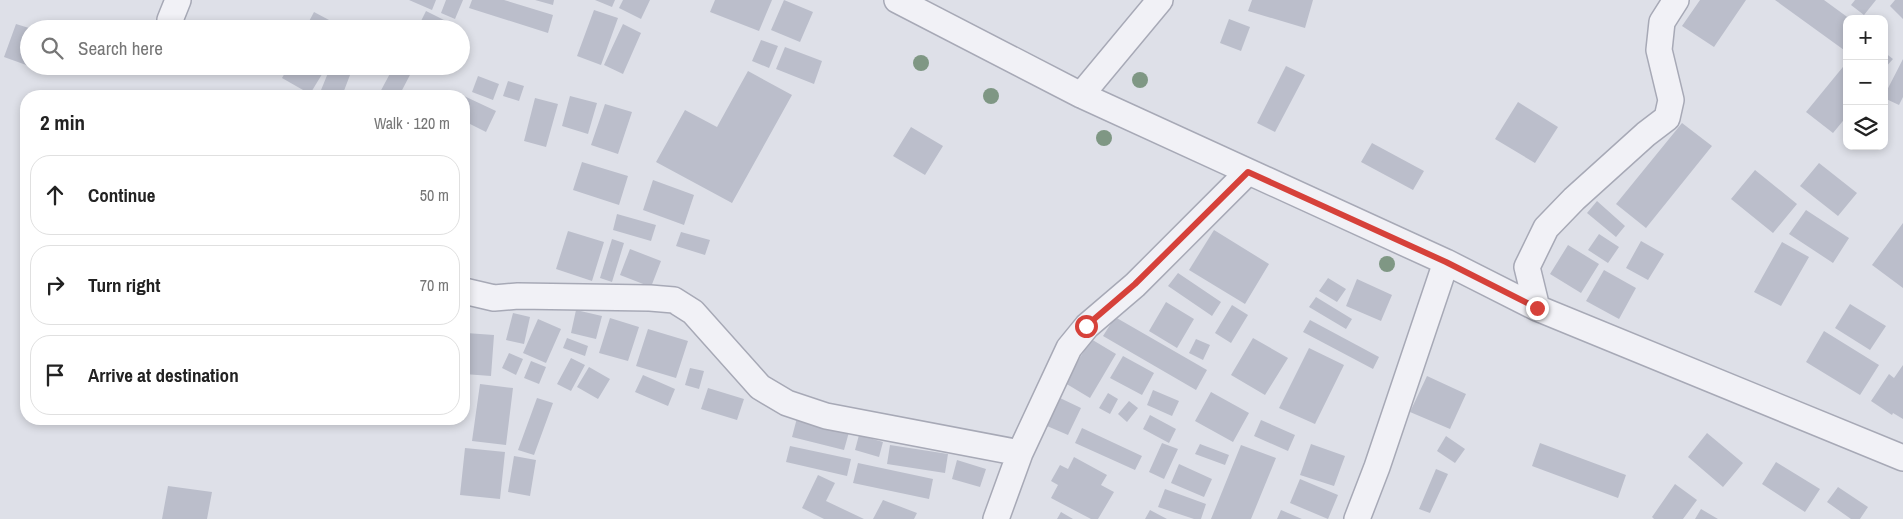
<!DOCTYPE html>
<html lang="en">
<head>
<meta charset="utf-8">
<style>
	:root { --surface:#fff; --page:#f2f2f2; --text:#222; --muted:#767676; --line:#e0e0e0 }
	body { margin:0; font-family:"Archivo Narrow",sans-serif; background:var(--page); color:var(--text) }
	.controls { position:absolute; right:15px; top:15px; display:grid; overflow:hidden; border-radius:10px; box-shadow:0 2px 8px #0003 }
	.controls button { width:45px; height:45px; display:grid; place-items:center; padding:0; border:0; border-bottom:1px solid var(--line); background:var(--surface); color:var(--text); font:25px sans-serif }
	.stop { position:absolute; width:15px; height:15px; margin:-11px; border:4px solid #d6413a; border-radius:50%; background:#fff }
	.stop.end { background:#d6413a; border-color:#fff; box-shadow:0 1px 5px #0008 }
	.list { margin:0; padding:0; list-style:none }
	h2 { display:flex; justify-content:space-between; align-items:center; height:65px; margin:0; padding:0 20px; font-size:21px }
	h2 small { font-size:16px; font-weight:400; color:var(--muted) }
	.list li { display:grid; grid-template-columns:32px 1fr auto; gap:15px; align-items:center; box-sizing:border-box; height:80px; margin:0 10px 10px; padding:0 10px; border:1px solid var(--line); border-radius:20px }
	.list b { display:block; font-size:19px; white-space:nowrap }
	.list em { font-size:16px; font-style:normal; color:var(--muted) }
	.icon { flex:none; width:28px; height:28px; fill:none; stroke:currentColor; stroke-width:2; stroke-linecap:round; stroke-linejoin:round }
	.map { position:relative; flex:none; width:1903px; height:519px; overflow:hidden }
	.search { position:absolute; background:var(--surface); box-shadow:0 2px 8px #0003; left:20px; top:20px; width:450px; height:55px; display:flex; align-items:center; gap:12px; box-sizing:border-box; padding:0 18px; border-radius:28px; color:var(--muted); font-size:19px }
	.panel { position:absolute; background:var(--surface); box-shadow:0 2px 8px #0003; left:20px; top:90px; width:450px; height:335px; border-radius:20px }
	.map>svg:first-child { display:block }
	.building { fill:#bbbecb }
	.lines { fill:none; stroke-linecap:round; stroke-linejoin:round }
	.minor-casing { stroke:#a7a9b6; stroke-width:28 }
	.minor { stroke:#f1f1f6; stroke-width:25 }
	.tree { fill:#7f9784 }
	.route { stroke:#d6413a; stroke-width:6 }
</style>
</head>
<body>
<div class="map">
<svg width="1903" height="519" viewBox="0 0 1903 519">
	<rect width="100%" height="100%" fill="#dee0e8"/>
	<path class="building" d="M409,0h27l-4,10z
		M446,0h17l-8,19 -14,-6z
		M472,0h32l49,15 -5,18 -79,-25z
		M535,0h19l-1,5z
		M595,0h20l-3,7z
		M623,0h27l-9,19 -22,-11z
		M715,0h57l-13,31 -49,-19z
		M784,0l29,12 -13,30 -29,-12z
		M1252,0h61l-8,28 -57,-17z
		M1700,0h46l-32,47 -32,-21z
		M1775,0h49l26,19h-3v28l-3,3z
		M1855,0h21l-12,15 -13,-10z
		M1895,0h8v19l-13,-13z
		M594,10l24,8 -17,47 -24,-9z
		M426,11l20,10 -4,8h-25z
		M314,12l32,17h-41z
		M1229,19l21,8 -9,24 -21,-8z
		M16,24l13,4v38l-25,-9z
		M623,24l18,9 -18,41 -19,-9z
		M761,40l17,6 -9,22 -17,-7z
		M785,47l37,14 -8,23 -38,-15z
		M1884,52l9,7 -9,10z
		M1903,59v38l-4,8 -15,-7v-2z
		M1847,62v54l-14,17 -27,-21z
		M289,66h38l-17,28 -28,-16z
		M394,66h9l9,5 -13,25h-21z
		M1286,66l19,9 -30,57 -18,-9z
		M330,68l20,7 -8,21 -23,-1z
		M748,71l44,24 -60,108 -76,-41 29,-52 32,17z
		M478,76l21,8 -6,16 -21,-8z
		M508,81l16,5 -5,15 -16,-5z
		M120,91l14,5h-16z
		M464,96l32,15 -10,21 -22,-11z
		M570,96l27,7 -9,31 -26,-8z
		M535,98l23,6 -12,43 -22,-6z
		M1518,102l40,25 -23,36 -40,-24z
		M605,104l27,8 -14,42 -27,-9z
		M1682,123l30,23 -66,82 -30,-24z
		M911,127l32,19 -18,29 -32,-19z
		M1372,143l52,28 -11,19 -52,-28z
		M582,162l46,14 -9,29 -46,-15z
		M1819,163l38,30 -19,23 -38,-30z
		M1755,170l42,34 -24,29 -42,-34z
		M653,180l41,15 -10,30 -41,-15z
		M1597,201l28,25 -9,11 -29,-24z
		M1806,210l43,28 -16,25 -44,-29z
		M617,214l39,11 -5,16 -38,-11z
		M1903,223v65l-31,-23z
		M1214,230l55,34 -24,40 -56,-34z
		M568,231l36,11 -12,39 -36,-12z
		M681,232l29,8 -5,15 -29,-9z
		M1599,234l20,13 -11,16 -20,-13z
		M612,239l12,4 -12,39 -12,-4z
		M1641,241l23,13 -16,26 -22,-12z
		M1782,242l27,15 -28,49 -27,-14z
		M1568,245l31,19 -18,29 -31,-19z
		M630,249l31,12 -10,26 -31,-12z
		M1604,270l32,18 -17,31 -33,-18z
		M1178,273l43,29 -9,14 -44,-30z
		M1328,278l18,11 -9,13 -18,-11z
		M1357,279l35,16 -11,26 -35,-15z
		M1316,297l36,22 -6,10 -37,-22z
		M1166,302l28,17 -17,29 -28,-17z
		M1850,304l36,22 -16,24 -35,-22z
		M1232,305l16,10 -17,28 -16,-10z
		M576,310l26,6 -6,23 -25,-6z
		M513,313l17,4 -6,27 -18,-4z
		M1115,317l92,53 -11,20 -93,-54z
		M610,318l29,9 -11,34 -29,-8z
		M538,319l23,10 -15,34 -23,-10z
		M1310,320l69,37 -6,12 -70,-37z
		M648,329l40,12 -12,37 -40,-12z
		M1824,331l55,34 -19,30 -54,-33z
		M466,333l28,2 -3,41 -27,-2z
		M567,338l21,8 -3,10 -22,-8z
		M1253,338l35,20 -23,37 -34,-20z
		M1091,339l25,15 -26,44 -25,-15z
		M1196,339l14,6 -7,15 -14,-7z
		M1309,348l35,17 -29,59 -36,-16z
		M509,353l14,6 -7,16 -14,-7z
		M1123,356l31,17 -12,22 -32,-17z
		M571,358l14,7 -14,26 -14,-7z
		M531,361l15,6 -7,17 -15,-6z
		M1903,365v54l-10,-6 -1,2 -21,-14 18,-27 5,4z
		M589,367l21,12 -12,20 -21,-12z
		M690,368l14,3 -5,18 -14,-4z
		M643,375l32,14 -7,17 -33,-14z
		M1427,376l39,18 -16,35 -40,-17z
		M480,384l33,4 -7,57 -34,-4z
		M708,388l36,11 -7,21 -36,-11z
		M1153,390l26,11 -7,15 -25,-11z
		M1211,392l38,21 -16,29 -38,-21z
		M1108,393l10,6 -8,15 -11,-6z
		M537,398l16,5 -19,52 -16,-5z
		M1060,398l21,10 -13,27 -21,-9z
		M1129,401l9,7 -11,14 -9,-8z
		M1150,415l26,14 -7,14 -26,-14z
		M797,418l52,14 -5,18 -52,-13z
		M176,419h32l-1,5z
		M1261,420l34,15 -7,16 -34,-15z
		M1082,428l60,28 -7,14 -60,-27z
		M1707,433l36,30 -20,24 -35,-30z
		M859,435l24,7 -4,15 -24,-7z
		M1446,436l19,13 -10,14 -18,-12z
		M1162,443l16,6 -14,30 -15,-7z
		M1540,443l86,32 -8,23 -86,-32z
		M1200,444l29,11 -4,10 -30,-11z
		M1311,444l34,12 -11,30 -34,-11z
		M890,445l58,9 -3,19 -58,-9z
		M1241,445l35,13 -25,61h-40z
		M790,446l61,13 -4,17 -61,-14z
		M465,448l40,4 -5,47 -40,-4z
		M514,456l22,4 -6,36 -22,-4z
		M1074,457l33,18 -6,10 13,7 -16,27h-7l-40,-21 7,-13 -7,-4 9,-16 8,4z
		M957,460l29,9 -6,18 -28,-8z
		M1776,462l44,27 -15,23 -43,-28z
		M858,463l75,16 -4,20 -76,-16z
		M1179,464l33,15 -8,18 -33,-14z
		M1436,469l12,5 -18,39 -11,-4z
		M818,475l17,8 -9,18 38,18h-40l-22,-11z
		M1300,479l38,16 -10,24 -38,-16z
		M1675,484l22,16 -14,19h-29l-2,-2z
		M168,486l44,6 -5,27h-45z
		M1838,487l30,20 -8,12h-9l-24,-17z
		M1165,489l41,15 -5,15h-7l-36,-12z
		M883,500l34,13 -3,6h-41z
		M1701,509l17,10h-23z
		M1150,510l17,9h-22z
		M1281,510l21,9h-25z
		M1061,512l12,7h-16z"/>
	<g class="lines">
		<g class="minor-casing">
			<path id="minor" d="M897,0l184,95 365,167 91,46 366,150
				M170,20l8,-20
				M1081,95l79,-95
				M464,291l30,7 24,-2 132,2 24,2 19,12 67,75 27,16 39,13 194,37
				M1537,308l-10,-41 19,-39 28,-29 72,-65 21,-16 4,-18 -12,-50 3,-28 14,-22
				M996,519l24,-66 49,-105 18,-22 48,-41 113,-113
				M1357,519l20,-52 69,-205"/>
		</g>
		<use href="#minor" class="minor"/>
	</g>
	<g class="tree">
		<circle cx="921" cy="63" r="8"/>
		<circle cx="1140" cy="80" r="8"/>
		<circle cx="991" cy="96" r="8"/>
		<circle cx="1104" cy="138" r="8"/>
		<circle cx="1387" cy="264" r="8"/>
	</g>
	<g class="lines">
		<path class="route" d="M1086,326l49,-42 113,-112 198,90 91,46"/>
	</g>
</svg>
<div class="controls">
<button>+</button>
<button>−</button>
<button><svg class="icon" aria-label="layers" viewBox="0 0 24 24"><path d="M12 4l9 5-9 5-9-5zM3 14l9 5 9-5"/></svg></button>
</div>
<div class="stop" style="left:1086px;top:326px"></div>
<div class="stop end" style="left:1537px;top:308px"></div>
<div class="search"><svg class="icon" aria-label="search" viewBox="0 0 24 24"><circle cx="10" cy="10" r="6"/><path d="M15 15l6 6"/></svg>Search here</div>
<section class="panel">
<h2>2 min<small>Walk · 120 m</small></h2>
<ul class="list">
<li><svg class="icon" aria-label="ahead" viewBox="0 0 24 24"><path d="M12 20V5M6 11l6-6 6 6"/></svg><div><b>Continue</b></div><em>50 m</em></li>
<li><svg class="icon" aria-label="right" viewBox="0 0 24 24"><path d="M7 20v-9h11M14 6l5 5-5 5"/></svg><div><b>Turn right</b></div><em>70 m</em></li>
<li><svg class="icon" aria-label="arrive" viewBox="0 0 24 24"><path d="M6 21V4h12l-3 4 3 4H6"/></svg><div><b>Arrive at destination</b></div></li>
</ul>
</section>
</div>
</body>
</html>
